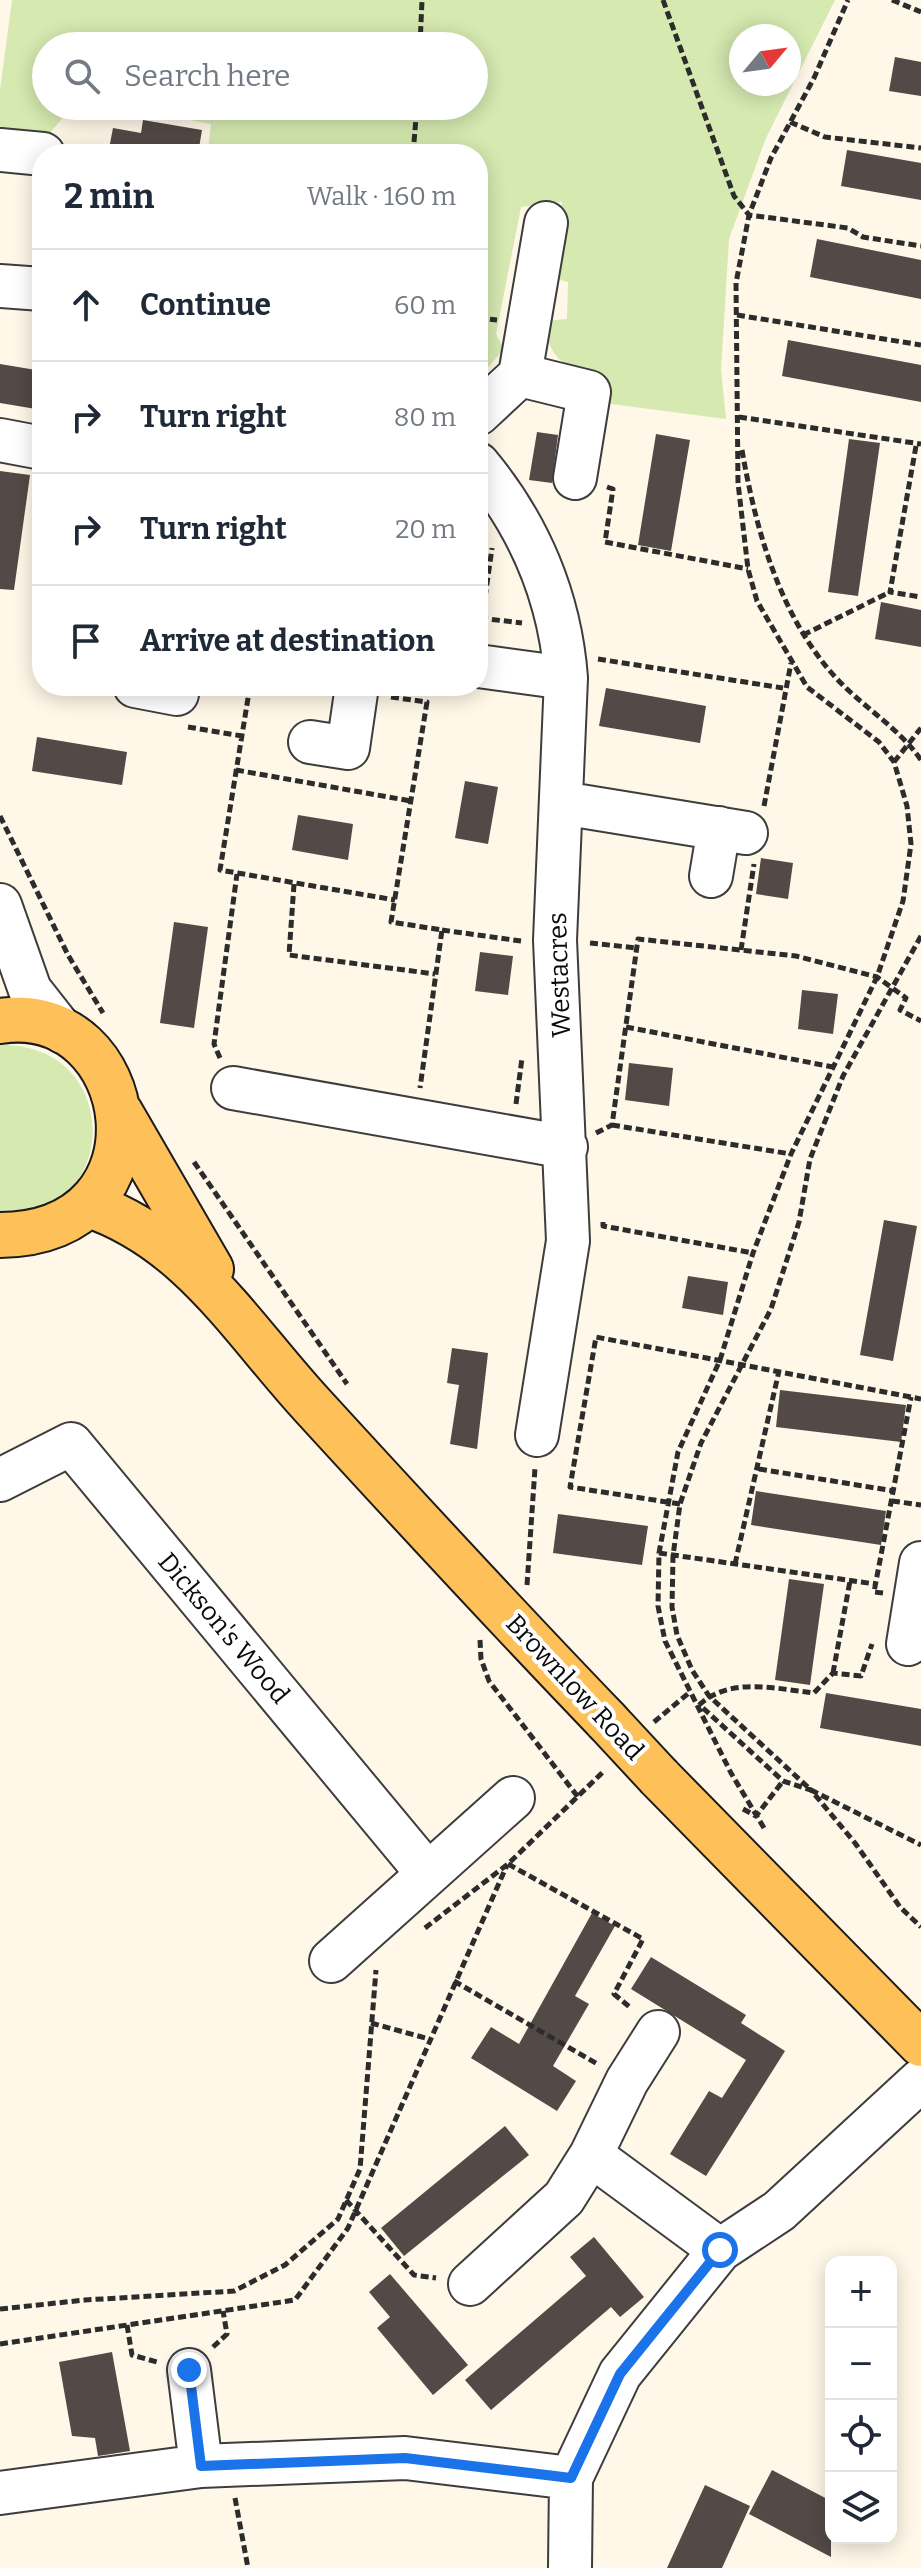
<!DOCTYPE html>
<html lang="en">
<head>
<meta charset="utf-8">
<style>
	:root { --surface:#fff; --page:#f6f6f7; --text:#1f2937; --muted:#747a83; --line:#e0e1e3 }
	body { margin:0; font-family:Bitter,serif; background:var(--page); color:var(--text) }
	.controls { position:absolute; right:24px; bottom:24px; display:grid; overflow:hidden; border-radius:16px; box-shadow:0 4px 20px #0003 }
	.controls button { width:72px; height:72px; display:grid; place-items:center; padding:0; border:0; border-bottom:2px solid var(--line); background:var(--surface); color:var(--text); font:40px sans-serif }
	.compass { position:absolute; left:729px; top:24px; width:72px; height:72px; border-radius:50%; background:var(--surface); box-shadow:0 4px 20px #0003; rotate:61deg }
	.stop { position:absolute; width:24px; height:24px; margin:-18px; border:6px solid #1a73e8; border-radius:50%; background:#fff }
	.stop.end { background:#1a73e8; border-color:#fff; box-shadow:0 2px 8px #0008 }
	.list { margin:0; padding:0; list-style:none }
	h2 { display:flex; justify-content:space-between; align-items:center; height:104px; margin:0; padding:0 32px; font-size:34px }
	h2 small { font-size:26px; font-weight:400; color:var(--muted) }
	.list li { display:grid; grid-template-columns:52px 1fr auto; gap:24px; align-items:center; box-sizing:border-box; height:112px; padding:0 32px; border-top:2px solid var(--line) }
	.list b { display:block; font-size:30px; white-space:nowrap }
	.list em { font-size:26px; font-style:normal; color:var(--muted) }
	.icon { flex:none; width:44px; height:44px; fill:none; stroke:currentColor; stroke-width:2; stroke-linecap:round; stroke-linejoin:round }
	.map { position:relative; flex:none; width:921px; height:2568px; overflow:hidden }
	.search { position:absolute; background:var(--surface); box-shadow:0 4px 20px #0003; left:32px; top:32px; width:456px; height:88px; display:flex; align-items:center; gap:20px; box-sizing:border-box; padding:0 28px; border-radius:44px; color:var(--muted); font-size:30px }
	.panel { position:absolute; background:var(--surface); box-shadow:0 4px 20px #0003; left:32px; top:144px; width:456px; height:552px; border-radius:32px }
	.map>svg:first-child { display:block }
	.green { fill:#d5e9b0; fill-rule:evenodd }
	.building { fill:#534946 }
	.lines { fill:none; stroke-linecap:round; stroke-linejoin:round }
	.minor-casing { stroke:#3d3d3d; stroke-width:46 }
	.major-casing { stroke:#1b1b1b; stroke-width:48 }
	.path { stroke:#2c2c2c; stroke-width:5; stroke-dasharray:8 4; stroke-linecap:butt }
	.minor { stroke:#fff; stroke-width:42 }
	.major { stroke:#fec058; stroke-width:44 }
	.major-bridge-casing { stroke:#1b1b1b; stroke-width:48; stroke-linecap:butt }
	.major-bridge { stroke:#fec058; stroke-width:44 }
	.route { stroke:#1a73e8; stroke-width:10 }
	.labels { text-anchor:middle; stroke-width:8; stroke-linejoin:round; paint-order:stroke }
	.street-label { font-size:26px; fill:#0a0a0a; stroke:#fff }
</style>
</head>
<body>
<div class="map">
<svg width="921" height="2568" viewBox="0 0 921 2568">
	<rect width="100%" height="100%" fill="#fff7e7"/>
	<path class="green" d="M12,0h823l-69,138 -37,101 -8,131 5,49 -122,-16 -6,-25c-33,-13 -51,-17 -52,-57l21,-2 1,-37 -18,-5 12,-75 -41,5 -25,127 8,15 -26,30v-225h-252l-18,-3 3,-27 -86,-17 349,-1v-60h-428v60h16l-1,14 -12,14 -37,7 -12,-14v-37zM741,36h48v48h-48z
		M0,1045c127,-2 120,179 0,168z"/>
	<path class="building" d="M895,57l26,5v34l-32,-5z
		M143,120l59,10 -4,24h-90l5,-26 28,5z
		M847,150l74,13v37l-80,-14z
		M817,239l104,21v39l-111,-22z
		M788,340l133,25v37l-139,-26z
		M0,364l42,7v39l-42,-7z
		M537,432l21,3 -6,48 -23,-3z
		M656,434l34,6 -19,111 -33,-6z
		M849,439l31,4 -22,153 -30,-4z
		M0,471l30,4 -16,115 -14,-1z
		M881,602l40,8v37l-46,-8z
		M606,688l100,18 -6,37 -101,-17z
		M37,737l90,15 -5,33 -90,-14z
		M465,781l33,6 -10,57 -33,-6z
		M298,815l55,9 -5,36 -56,-10z
		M761,858l32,5 -5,36 -32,-5z
		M174,922l34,5 -14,101 -34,-5z
		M480,952l33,4 -5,39 -33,-4z
		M802,990l36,4 -5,40 -35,-5z
		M629,1063l44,5 -4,38 -44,-6z
		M884,1220l33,6 -24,135 -33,-6z
		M688,1276l40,6 -5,33 -41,-7z
		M452,1348l36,5 -11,96 -27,-5 9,-59 -12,-2z
		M780,1390l126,15 -5,37 -125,-15z
		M756,1491l130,20 -5,34 -130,-20z
		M558,1514l90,12 -6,39 -89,-12z
		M789,1579l35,5 -14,101 -35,-5z
		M826,1693l95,16v37l-101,-18z
		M592,1913l23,13 -40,70 14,8 -36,62 23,15 -19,30 -86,-53 20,-31 28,17z
		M651,1957l95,58 -5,8 44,28 -79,125 -36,-22 39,-63 13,7 24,-38 -115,-71z
		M505,2126l24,29 -125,101 -23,-28z
		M594,2237l50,60 -24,20 -9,-10 -120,103 -26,-30 121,-104 -16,-19z
		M390,2274l78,91 -35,30 -56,-67 13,-11 -21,-25z
		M112,2352l18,99 -32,5 -3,-18 -23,-2 -13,-74z
		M772,2470l59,31v56l-82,-43z
		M705,2485l45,21 -28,62h-55z"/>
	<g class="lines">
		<g class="minor-casing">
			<path id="minor" d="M0,150l43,4
				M0,286l42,3
				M520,375l26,-152
				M478,414l42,-39 69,17 -14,86
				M0,440l42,8
				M478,464c51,61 82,134 88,214l-11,262 13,301 -31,194
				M478,666l88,12
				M135,686l42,8
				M310,742l38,6 9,-62
				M562,803l184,30
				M711,876l8,-48
				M0,905l30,85 33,42
				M233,1088l333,59
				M0,1480l71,-36 357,430
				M908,1644l13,-81
				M331,1961l182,-163
				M591,2155l129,95
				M470,2284l94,-86 27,-43 36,-74 31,-49
				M189,2370l12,96
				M0,2493l201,-27 204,-8 166,20
				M570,2568l1,-90 49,-104 100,-124 59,-39 142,-131"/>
		</g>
		<g class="major-casing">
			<path id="major" d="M0,1021c140,-21 176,213 0,214
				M120,1112l91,157
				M89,1205c102,35 153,124 223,200 97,106 195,212 295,316
				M659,1777l262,267"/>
		</g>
		<path class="path" d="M663,0l71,196 15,19 99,13 15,9 58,9
			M892,0l29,12
			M420,46l2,-46
			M790,122l35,15 96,11
			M413,154l4,-48
			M737,315l184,30
			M478,318l19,2
			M739,417l182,27
			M916,446l-26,146 31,5
			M742,450c14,81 38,167 95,229 27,29 61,48 84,81
			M607,487l6,2 -8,53 143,27
			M480,618l42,5
			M480,633l12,-85
			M803,635l87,-43
			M598,659l185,29
			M250,686l-30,184 175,30
			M391,697l36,5 -36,220 51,8 -22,158
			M188,727l54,9
			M894,762l27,-34
			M236,770l175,31
			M764,806l27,-143
			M0,816l68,139 35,58
			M294,884l-5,71 146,19
			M442,930l79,11
			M921,936l-78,140 -33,83 -11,63 -28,87 -70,134 -21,61 -7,52 -1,51 5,28 15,35 17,26 102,94 110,55
			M590,943l47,5
			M741,950l13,-86
			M626,1027l207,40
			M220,1058l-6,-14 23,-170
			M516,1104l6,-46
			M612,1125l179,29
			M596,1133l16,-8 26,-186 158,17 81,21 29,21 -6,12 21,11
			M194,1162l153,222
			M603,1222v4l150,27
			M759,1469l135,22
			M892,1501l29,4
			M680,1504l-110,-17 26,-150 325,62
			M659,1553l216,31
			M735,1564l44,-193
			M527,1585l8,-117
			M883,1593l-9,-1 37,-195
			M480,1640l1,19 8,22 89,116
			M833,1673l17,-92
			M699,1705c32,-29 77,-16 115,-12l19,-20 28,3 11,-32
			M703,1708l80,73 28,9 44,53 45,64 21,20
			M654,1722l36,-30
			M743,1809l13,7 27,-35
			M764,1828l-33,-55 -66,-132 -7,-35 1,-53 19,-101 42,-92 33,-107 38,-99 86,-177 26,-76 8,-57 -4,-38 -13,-44 -15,-20 -72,-55 -50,-86 -9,-32 -10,-86 -2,-200 13,-68 22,-57 43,-80 34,-78
			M508,1864l135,75 -29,55 18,15
			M425,1928l83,-64 96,-93
			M454,1981l145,84
			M371,2023l58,16
			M346,2200l68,75 22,3
			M0,2309l85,-9 149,-9 51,-26 53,-46 22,-50 16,-199
			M127,2325l5,30 25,7
			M0,2344l295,-44 53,-72 159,-363
			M213,2347l14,-13 -4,-23
			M235,2498l13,70"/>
		<use href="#minor" class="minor"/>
		<use href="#major" class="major"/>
		<g class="major-bridge-casing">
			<path id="major-bridge" d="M607,1721l52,56"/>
		</g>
		<use href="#major-bridge" class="major-bridge"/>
	</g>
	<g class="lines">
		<path class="route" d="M189,2370l12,96 204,-8 166,20 49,-104 100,-124"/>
	</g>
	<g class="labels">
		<g class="street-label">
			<text transform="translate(559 975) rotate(-92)" y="9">Westacres</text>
			<text transform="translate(224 1628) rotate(50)" y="9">Dickson's Wood</text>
			<text transform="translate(575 1687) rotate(47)" y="9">Brownlow Road</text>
		</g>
	</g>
</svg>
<div class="controls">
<button>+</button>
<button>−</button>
<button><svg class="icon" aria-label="locate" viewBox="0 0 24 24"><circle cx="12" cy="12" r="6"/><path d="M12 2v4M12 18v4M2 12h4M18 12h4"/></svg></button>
<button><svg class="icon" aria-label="layers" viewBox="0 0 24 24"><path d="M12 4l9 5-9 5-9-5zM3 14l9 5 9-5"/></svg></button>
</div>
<svg class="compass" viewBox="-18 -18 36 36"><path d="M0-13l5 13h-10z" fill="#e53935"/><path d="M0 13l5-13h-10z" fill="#747a83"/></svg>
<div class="stop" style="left:720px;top:2250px"></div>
<div class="stop end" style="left:189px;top:2370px"></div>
<div class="search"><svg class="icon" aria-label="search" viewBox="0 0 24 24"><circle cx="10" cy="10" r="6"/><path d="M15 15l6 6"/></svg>Search here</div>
<section class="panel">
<h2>2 min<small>Walk · 160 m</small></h2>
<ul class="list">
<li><svg class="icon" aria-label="ahead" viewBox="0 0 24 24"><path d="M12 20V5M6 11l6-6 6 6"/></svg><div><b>Continue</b></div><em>60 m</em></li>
<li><svg class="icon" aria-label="right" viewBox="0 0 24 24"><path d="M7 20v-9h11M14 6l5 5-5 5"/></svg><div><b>Turn right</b></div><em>80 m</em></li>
<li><svg class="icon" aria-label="right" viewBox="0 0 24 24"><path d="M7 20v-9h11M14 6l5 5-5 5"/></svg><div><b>Turn right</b></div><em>20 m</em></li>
<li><svg class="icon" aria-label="arrive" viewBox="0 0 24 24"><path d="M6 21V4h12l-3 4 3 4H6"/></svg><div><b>Arrive at destination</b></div></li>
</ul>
</section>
</div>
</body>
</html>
